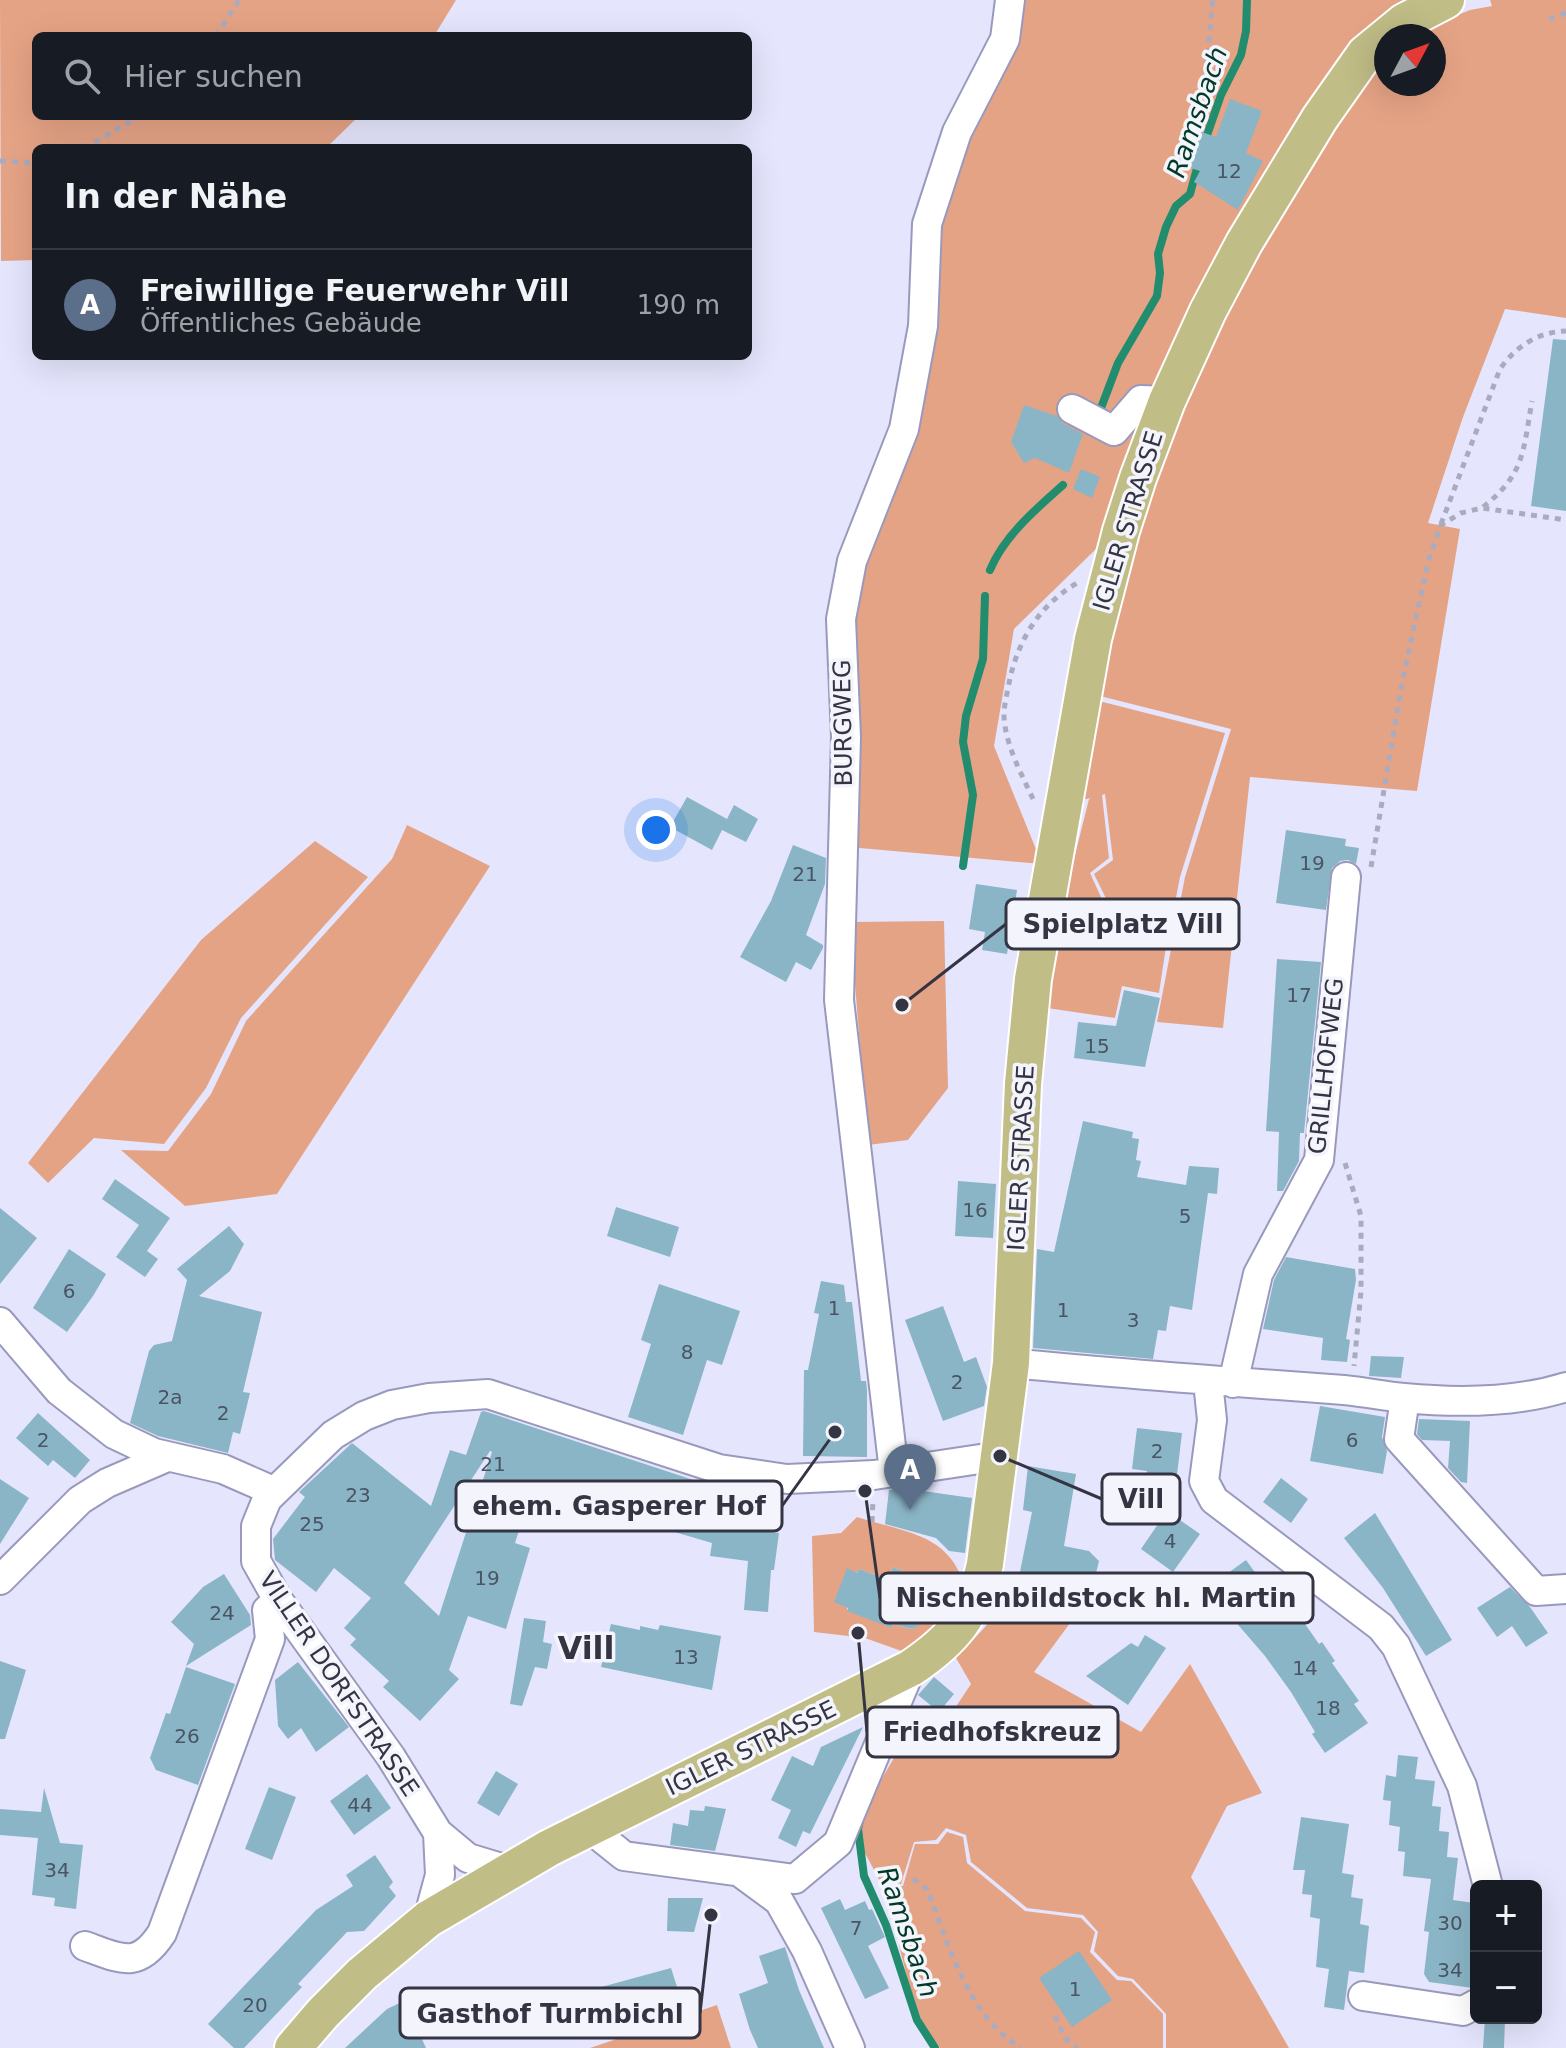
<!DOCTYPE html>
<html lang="de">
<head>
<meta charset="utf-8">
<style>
	:root { --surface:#171b24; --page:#20242c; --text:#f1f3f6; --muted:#9ea1a6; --line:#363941; --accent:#89822a }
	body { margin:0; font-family:"DejaVu Sans",sans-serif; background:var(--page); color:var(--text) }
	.controls { position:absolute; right:24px; bottom:24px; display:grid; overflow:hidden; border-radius:12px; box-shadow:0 8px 32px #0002 }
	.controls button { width:72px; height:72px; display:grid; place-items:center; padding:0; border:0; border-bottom:2px solid var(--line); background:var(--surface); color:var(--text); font:40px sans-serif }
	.compass { position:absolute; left:1374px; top:24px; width:72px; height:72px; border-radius:50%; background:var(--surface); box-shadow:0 8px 32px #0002; rotate:49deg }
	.you { position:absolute; left:656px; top:830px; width:28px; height:28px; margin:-20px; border:6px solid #fff; border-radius:50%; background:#1a73e8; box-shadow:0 0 0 12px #1a73e833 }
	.badge { display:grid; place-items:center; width:52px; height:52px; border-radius:50%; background:var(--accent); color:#fff; font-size:26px; font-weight:700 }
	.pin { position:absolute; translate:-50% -66px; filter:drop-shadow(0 2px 4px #0008) }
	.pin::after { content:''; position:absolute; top:42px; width:28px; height:24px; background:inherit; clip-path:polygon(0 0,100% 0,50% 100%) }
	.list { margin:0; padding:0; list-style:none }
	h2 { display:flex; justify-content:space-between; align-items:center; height:104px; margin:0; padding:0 32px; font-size:34px }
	h2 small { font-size:26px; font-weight:400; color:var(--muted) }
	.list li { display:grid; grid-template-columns:52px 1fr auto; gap:24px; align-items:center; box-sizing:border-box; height:112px; padding:0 32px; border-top:2px solid var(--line) }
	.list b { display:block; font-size:30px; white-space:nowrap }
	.list p { margin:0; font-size:26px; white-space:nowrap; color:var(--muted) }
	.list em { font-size:26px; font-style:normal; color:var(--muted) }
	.icon { flex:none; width:44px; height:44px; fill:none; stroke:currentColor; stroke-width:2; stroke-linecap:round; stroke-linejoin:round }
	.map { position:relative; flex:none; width:1566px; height:2048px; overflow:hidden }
	.search { position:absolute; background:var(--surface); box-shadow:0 8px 32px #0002; left:32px; top:32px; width:720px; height:88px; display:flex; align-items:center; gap:20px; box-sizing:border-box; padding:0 28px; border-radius:12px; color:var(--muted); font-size:30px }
	.panel { position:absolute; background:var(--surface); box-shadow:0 8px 32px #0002; left:32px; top:144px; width:720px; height:216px; border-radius:12px }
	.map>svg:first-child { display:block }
	.green { fill:#e5a385; fill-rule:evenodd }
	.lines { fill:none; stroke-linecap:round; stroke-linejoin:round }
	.stream { stroke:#228c6e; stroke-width:8 }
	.building { fill:#8ab5c6; fill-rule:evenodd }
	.minor-casing { stroke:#9999bd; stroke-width:32 }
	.major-casing { stroke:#fff; stroke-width:40 }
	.path { stroke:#ababbf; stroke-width:5; stroke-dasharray:6 6; stroke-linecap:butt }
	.minor { stroke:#fff; stroke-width:28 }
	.major { stroke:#c1bd87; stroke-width:36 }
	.labels { text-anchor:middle; stroke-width:7; stroke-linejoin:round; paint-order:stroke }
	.number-label { font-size:20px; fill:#4a5463 }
	.street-label { font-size:24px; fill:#343442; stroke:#f4f5fc }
	.water-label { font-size:26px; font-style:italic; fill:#003a27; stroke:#f4f5fc }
	.district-label { font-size:32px; font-weight:bold; fill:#343442; stroke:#f4f5fc }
	.leader { fill:none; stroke:#343442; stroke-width:3 }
	.callout-dot { fill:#343442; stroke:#f4f5fc; stroke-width:3 }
	.callout { fill:#f4f5fc; stroke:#343442; stroke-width:3 }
	.callout-label { font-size:26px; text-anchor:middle; font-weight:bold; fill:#343442 }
</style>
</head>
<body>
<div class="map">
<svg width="1566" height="2048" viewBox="0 0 1566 2048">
	<rect width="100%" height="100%" fill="#e5e6fd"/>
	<path class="green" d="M0,0h456l-22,36h-398v80h323l-33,32h-290v112l-35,1z
		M1014,0h401l-53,34 -58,73 -66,112 -79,152 -62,177 -83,81 -20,117 48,118 -194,-17 -1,-212 10,-59 31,-86 44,-260z
		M1490,0h76v318l-61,-9 -42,108 -35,106 32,6 -43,262 -167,-14 -27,251 -66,-6 28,-145 46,-148 -135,-34 54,-213 63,-150 60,-117 113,-160v29h48v-48h-29l65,-26 22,-4z
		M1099,701l126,32 -45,144 -11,57 -50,-9 -25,-51 19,-14 -8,-66 -3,1 7,63 -19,15 26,57 51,10 -8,53 -37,-7 -7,32 -68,-10 18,-113 24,-96 2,-1 -10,2z
		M407,825l83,41 -213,328 -92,12 -64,-56 47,1 43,-57 35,-73 146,-162z
		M315,841l53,36 -127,141 -35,70 -42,56 -70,-6 -46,45 -20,-20 173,-223z
		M944,921l4,167 -40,52 -40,5 -18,-223z
		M857,1517c46,15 92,16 107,68l-13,25 -44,43 -42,-15 -51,-6 -2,-96 29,-3zM893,1567l45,21 -13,33 -13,8 -19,-5 -1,3 -45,-17v-41l10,4 2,-4 29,11z
		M999,1596l77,19 -42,57 107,60 49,-68 72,129 -35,13 -36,71 98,171h-123v-34l-33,-35 -15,-3 -24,-25 4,-19 -15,-17 -56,-7 -56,-46 -5,-27 -20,-7 -10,12 -22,2 -13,42 -21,-3 -28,-52 55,-93 44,-22 20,-30 -15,-26 30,-32z
		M947,1832l16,5 4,26 58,48 56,7 14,14 -5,20 27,28 14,1 32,33v34h-223l-16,-20 -16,-47 -9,-35 3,-16 -23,-45 24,1 12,-42h23z
		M717,2005l14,43h-141z"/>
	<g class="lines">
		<path class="stream" d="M1205,141l16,-46 20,-40 5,-24 1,-31
			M1101,408l17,-45 39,-67 3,-23 -2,-19 8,-27 10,-21 14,-12 9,-33
			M990,570c14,-34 46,-61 73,-85
			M963,866l10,-71 -10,-53 3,-26 17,-57 2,-63
			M860,1820l-2,9 6,47 22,49 31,95 18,28"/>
	</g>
	<path class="building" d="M1230,99l32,12 -16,42 17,8 -25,49 -44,-28 6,-11 -28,-9 13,-36 31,11z
		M1553,339l13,1v171l-35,-5z
		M1024,405l33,11 7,8 19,10 -14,39 -34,-15 -11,5 -13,-21z
		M1081,469l19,8 -8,21 -19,-9z
		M687,797l40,22 7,-14 24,14 -12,23 -24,-12 -10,20 -42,-23z
		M1286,830l60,9 -1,7 14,2 -3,16 -8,-4 -8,1 -8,7 -6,42 -50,-7z
		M793,845l33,13 -1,26 -19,51 17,10v3l-12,22 -15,-8 -10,20 -46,-25 31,-56z
		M976,884l41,6 -10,64 -25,-4 3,-18 -16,-3z
		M1277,959l44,3 -17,171h-4l-1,28 -16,30h-6l2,-59 -13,-1z
		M1124,990l36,8 -15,69 -71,-9 4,-36 38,4z
		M1083,1121l50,11 -1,6 7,1 -3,21 5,1 -4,16 49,8 3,-19 30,2 -2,26 -9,-1 -16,117 -22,-4 -4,25 -8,-1 -5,29 -120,-11 4,-99 17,3z
		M115,1179l55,39 -23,33 11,8 -13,18 -29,-20 23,-32 -37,-26z
		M958,1181l38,3 -3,54 -38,-2z
		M616,1207l63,20 -9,30 -63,-21z
		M0,1208l37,30 -37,46z
		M229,1226l15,18 -14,27 -31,25 63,16 -19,80 7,1 -10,41 -7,-2 -5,21 -70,-17 -28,-13 19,-72 5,-6 18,-4 15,-61 -10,-11z
		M69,1249l37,25 -13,22 -26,36 -34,-24z
		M1286,1257l69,12 1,11 -10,59 4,1 -3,22 -26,-2 2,-22 -60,-9 11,-49z
		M821,1281l23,4 2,17h6l9,79h5l1,9v67l-64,-1 1,-86h4l11,-56 -5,-1z
		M659,1284l81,27 -18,54 -15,-5 -24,75 -55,-18 23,-73 -10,-4z
		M943,1306l21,56 12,-5 11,30 -3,19 -41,15 -38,-101z
		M1371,1356l33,1 -3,21 -32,-2z
		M1320,1406l65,11 -3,20 5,14 -4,23 -73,-13z
		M484,1411l249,82 31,5 -4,33 19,2 -5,37h-3l-3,42 -24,-2 4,-49 -38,-5 2,-13 -112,-33 -8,19 -65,-23 -12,37 15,5 -24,81 -38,-13 -19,54 10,9 -39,42 -37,-34 6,-6 -39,-36 6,-6 -12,-11 27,-30 -37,-30 -18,24 -41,-32 -2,-21 32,-42 -6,-5 53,-49 79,63 19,-56 16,5 15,-43zM490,1451l2,1 -53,164 -35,-33z
		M38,1413l52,47 -15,18 -22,-18 -5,6 -32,-28z
		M1419,1419l51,2 -3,62 -6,-1 -13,-14 2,-27 -28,-1 -5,-6z
		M1137,1428l45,5 -5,42 -5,-1 -5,33 -25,-3 5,-33 -15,-2z
		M1028,1466l48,8 -12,72 25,5 10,10 -3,12 -17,11 -3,15 -59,-12 15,-75 -9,-2z
		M1281,1478l27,21 -17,24 -28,-21z
		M0,1479l29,19 -29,46z
		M902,1488l70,10 -7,55 -16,-2 -13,-13 -51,-14 4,-34z
		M1167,1511l33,23 -27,38 -32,-23z
		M1375,1513l77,127 -26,16 -43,-68 -39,-50z
		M1246,1560l13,18 4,-3 28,35 3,-2 25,36 3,-2 13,19 -3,2 27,38 -5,3 14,19 -43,30 -13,-19 3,-2 -24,-40 -26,-36 -44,-51 -2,2 -13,-18z
		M893,1567l45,21 -13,34 -13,7 -19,-5 -1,4 -45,-17 1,-3 -14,-6 13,-34 10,5 2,-4 29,11z
		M224,1574l26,41 1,10 -65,41 8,-22 -23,-22 32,-35z
		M1510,1587l20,20 18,26 -22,14 -14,-21 -15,11 -20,-29z
		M524,1618l22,3 -3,21 9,2 -5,25 -12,-2 -13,39 -12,-2z
		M611,1624l29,6v-4l18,4 2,-5 61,11 -9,54 -111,-23z
		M1145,1635l21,13 -38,57 -42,-29 45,-33 7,4z
		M0,1661l26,9 -21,69h-5z
		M298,1662l51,65 -33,25 -15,-24 -13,11 -10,-13 -3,-46z
		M186,1667l49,17 -37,101 -42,-15 -6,-12 16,-45 4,1z
		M934,1677l20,17 -15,18 -21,-17z
		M863,1727l-53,107 -7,-3 -7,16 -18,-9 13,-28 -20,-10 21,-44 21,10 8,-19z
		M1398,1755l20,2 -3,22 20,2 -3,25 9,1 -2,24 10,1 -2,25 11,1 -5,42 21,3 -2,35 4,1v27l-3,22 -44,-6 -5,-8 5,-42 -5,-1 7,-52 -28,-3 2,-24 -7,-1 2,-24 -11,-2 2,-24 -8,-1 3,-25 10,2z
		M496,1771l22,13 -19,32 -22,-13z
		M367,1774l24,34 -37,27 -24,-34z
		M269,1787l27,10 -24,63 -27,-11z
		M44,1788l16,55 23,2 -7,64 -22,-3 1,-8 -23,-3 6,-57 -38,-3v-26l41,3z
		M705,1806l21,3 -11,42 -45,-6 3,-22 15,3 2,-16 14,1z
		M1301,1817l48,7 -7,49 12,2 -3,22 12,2 -3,25 9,2 -5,47 -15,-2 -5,39 -20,-3 5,-38 -13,-2 4,-48 -10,-2 2,-22 -10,-1 3,-24h-12z
		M375,1855l18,27 -4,5 7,9 -32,35 -17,1 -49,52 4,3 -58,61h-10l-26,-24 108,-114 37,-24 -7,-11z
		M668,1898h35l-9,34 -27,-1z
		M840,1899l5,11 20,-9 4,9 3,-1 13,28 -17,9 21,42 -24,11 -44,-91z
		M785,1947l14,43 25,58h-66l-8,-18 -11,-36 29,-11 -9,-27z
		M1079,1951l33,49 -40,27 -33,-49z
		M671,1968l8,25 -36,11 2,5 -17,5 2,4 -35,11 -12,-37z
		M425,1991l8,28 -17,7 10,22h-81l42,-39z
		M1485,2018h20l-1,30h-21z"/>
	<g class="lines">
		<g class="minor-casing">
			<path id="minor" d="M1072,409l42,22 27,-31 26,1
				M0,1322l59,69 55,43 40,19 69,16 50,22
				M1011,1363c111,11 222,19 333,27 20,2 40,6 60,8 53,5 111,5 162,-11
				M1208,1382l4,38 -8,61 10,19 167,127 15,19 66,140 26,100
				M1233,1383l25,-109 61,-114 27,-283
				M1405,1398l-6,41 137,152 30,-2
				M894,1472l-55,-472 7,-263 -5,-118 11,-58 52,-132 19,-103 4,-102 30,-92 48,-93 5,-39
				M0,1580l80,-80 27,-17 60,-26
				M589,1828l35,28 171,23 43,-36 73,-175
				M438,1833l30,25 40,12
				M741,1873l38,28 28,50 43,97
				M428,1919l12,-44 -2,-42 -47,-76 -113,-157 -22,-39v-35l11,-27 66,-64 31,-19 28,-11 37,-7 59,-4 231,75 68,10 87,-4 126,-19
				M85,1946c36,13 53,24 77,-13l108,-294 -3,-29 11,-10
				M1363,1996l100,15 13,-7"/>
		</g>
		<g class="major-casing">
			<path id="major" d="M293,2048l30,-35 39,-39 66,-55 121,-71 362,-180c43,-29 63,-53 74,-104l26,-201 12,-279 10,-105 60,-340 28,-108 17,-53 29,-77 41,-90 36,-68 76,-125 45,-64 39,-32 42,-22"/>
		</g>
		<path class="path" d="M1549,19l17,-6
			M216,36l23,-36
			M1204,90l9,-90
			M84,148l56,-32
			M0,161l36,2
			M1483,507c42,-33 40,-56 49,-106
			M1441,524l59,-155c16,-23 38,-37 66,-38
			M1033,799c-12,-26 -28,-55 -29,-83 0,-13 4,-26 6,-38 10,-41 30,-73 67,-95
			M1371,867l31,-184 26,-121 13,-37 20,-12 21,-5 84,12
			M1345,1163l16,53v75l-7,75
			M872,1522l1,-22
			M913,1879l14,10c22,56 40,126 94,159
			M1055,2016l10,22 12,10"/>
		<use href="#minor" class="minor"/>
		<use href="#major" class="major"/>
	</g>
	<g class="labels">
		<g class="number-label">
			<text x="1229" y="178">12</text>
			<text x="1312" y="870">19</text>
			<text x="805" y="881">21</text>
			<text x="1299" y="1002">17</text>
			<text x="1097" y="1053">15</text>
			<text x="975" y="1217">16</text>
			<text x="1185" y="1223">5</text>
			<text x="69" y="1298">6</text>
			<text x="834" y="1315">1</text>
			<text x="1063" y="1317">1</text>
			<text x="1133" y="1327">3</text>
			<text x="687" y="1359">8</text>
			<text x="957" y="1389">2</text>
			<text x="170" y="1404">2a</text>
			<text x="223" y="1420">2</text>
			<text x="43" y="1447">2</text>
			<text x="1352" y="1447">6</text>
			<text x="1157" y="1458">2</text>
			<text x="493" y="1471">21</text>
			<text x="358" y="1502">23</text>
			<text x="312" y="1531">25</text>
			<text x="1170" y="1548">4</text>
			<text x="487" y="1585">19</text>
			<text x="222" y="1620">24</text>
			<text x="686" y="1664">13</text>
			<text x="1305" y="1675">14</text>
			<text x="1328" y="1715">18</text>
			<text x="187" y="1743">26</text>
			<text x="360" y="1812">44</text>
			<text x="57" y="1877">34</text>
			<text x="1450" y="1930">30</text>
			<text x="856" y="1935">7</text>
			<text x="1450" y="1977">34</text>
			<text x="1075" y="1996">1</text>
			<text x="255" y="2012">20</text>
		</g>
		<g class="street-label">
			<text transform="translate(1128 521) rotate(-73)" y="8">IGLER STRASSE</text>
			<text transform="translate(843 723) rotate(-91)" y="8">BURGWEG</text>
			<text transform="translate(1326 1066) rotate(-84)" y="8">GRILLHOFWEG</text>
			<text transform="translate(1021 1158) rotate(-87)" y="8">IGLER STRASSE</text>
			<text transform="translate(339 1684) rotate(56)" y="8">VILLER DORFSTRASSE</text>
			<text transform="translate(751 1748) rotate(-26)" y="8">IGLER STRASSE</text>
		</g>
		<g class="water-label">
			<text transform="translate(1197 112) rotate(-71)" y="9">Ramsbach</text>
			<text transform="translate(908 1932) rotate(71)" y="9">Ramsbach</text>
		</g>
		<g class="district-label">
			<text x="586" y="1659">Vill</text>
		</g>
	</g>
	<path class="leader" d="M902 1005L1006 924M1000 1456L1102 1499M835 1432L782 1506M865 1491L880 1598M858 1633L867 1732M711 1915L700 2013"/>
	<g class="callout-dot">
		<circle cx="902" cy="1005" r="8"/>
		<circle cx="1000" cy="1456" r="8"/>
		<circle cx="835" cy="1432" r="8"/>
		<circle cx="865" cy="1491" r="8"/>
		<circle cx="858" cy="1633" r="8"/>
		<circle cx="711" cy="1915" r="8"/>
	</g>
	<g class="callout">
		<rect x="1006" y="899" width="233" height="50" rx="8"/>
		<rect x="1102" y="1474" width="78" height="50" rx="8"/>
		<rect x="456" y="1481" width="326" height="50" rx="8"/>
		<rect x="880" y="1573" width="433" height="50" rx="8"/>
		<rect x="867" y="1707" width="251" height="50" rx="8"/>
		<rect x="400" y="1988" width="300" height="50" rx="8"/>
	</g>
	<g class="callout-label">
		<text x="1123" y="933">Spielplatz Vill</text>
		<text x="1141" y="1508">Vill</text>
		<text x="619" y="1515">ehem. Gasperer Hof</text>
		<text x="1096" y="1607">Nischenbildstock hl. Martin</text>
		<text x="992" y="1741">Friedhofskreuz</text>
		<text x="550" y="2023">Gasthof Turmbichl</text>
	</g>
</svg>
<div class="controls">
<button>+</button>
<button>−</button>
</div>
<svg class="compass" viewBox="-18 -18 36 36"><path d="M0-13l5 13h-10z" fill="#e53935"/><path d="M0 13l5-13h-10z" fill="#9ea1a6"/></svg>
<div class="you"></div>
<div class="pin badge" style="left:910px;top:1510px;background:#5c6f8a">A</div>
<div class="search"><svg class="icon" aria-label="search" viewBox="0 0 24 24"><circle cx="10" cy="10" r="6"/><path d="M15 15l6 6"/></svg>Hier suchen</div>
<section class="panel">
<h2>In der Nähe<small></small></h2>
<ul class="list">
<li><span class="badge" style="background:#5c6f8a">A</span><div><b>Freiwillige Feuerwehr Vill</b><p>Öffentliches Gebäude</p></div><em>190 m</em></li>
</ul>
</section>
</div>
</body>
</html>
